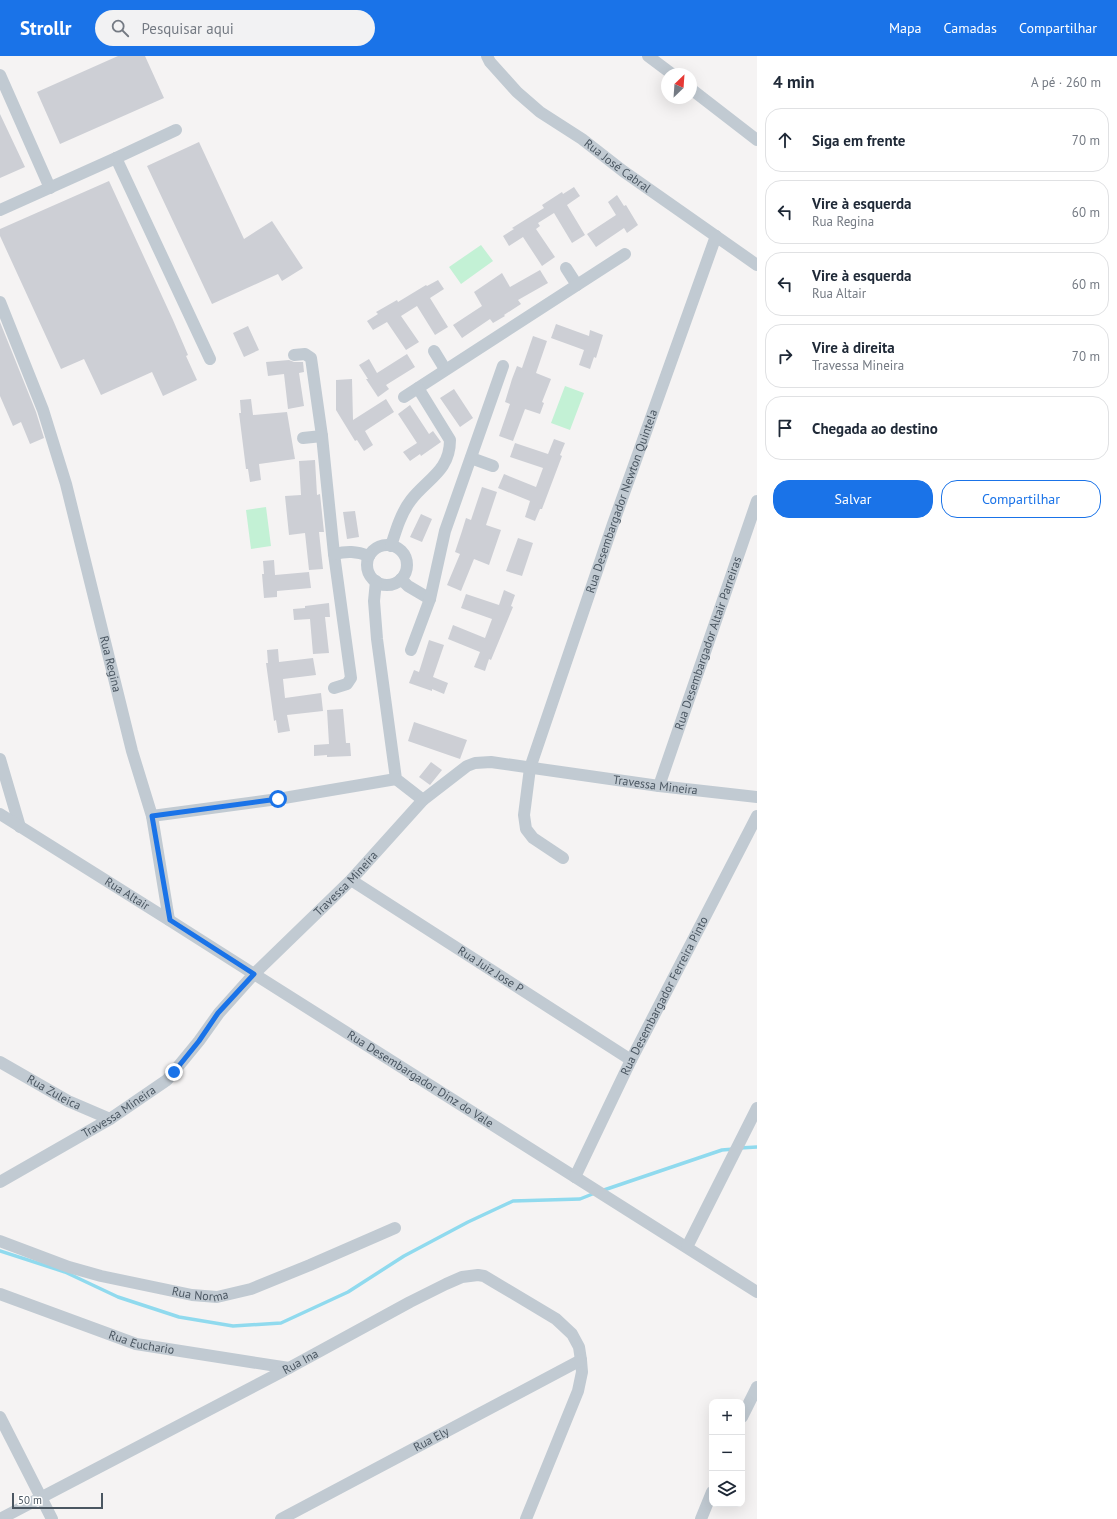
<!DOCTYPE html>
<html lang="pt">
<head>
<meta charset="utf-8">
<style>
	:root { --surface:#fff; --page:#f2f2f3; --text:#1f2937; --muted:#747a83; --line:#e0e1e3; --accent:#1a73e8 }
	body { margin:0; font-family:"PT Sans",sans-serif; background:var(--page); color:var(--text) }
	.controls { position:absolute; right:12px; bottom:12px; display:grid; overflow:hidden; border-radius:8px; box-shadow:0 4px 16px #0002 }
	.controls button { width:36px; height:36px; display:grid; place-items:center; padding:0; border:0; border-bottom:1px solid var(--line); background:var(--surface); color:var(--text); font:20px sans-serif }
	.compass { position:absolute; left:661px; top:12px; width:36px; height:36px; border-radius:50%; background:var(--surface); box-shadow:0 4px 16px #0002; rotate:25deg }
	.scale { position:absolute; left:12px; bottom:10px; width:91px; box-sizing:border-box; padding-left:4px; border:2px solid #4a5661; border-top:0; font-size:11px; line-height:14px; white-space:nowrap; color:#4a5661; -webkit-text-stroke:3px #fff; paint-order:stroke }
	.stop { position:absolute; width:12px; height:12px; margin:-9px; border:3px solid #1a73e8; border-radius:50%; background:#fff }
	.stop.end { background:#1a73e8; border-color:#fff; box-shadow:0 1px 4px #0008 }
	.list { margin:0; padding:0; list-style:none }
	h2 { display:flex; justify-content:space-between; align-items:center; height:52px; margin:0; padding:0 16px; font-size:17px }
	h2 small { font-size:13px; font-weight:400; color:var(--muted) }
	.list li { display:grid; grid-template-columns:26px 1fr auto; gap:12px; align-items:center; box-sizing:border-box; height:64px; margin:0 8px 8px; padding:0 8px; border:1px solid var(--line); border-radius:16px }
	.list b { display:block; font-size:15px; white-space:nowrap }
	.list p { margin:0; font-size:13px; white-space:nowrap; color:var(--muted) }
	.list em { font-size:13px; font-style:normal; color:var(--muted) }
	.actions { display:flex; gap:8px; padding:12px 16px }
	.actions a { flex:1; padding:9px 0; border:1px solid var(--accent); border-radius:16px; text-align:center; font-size:14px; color:var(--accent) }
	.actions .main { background:var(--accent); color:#fff }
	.icon { flex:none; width:22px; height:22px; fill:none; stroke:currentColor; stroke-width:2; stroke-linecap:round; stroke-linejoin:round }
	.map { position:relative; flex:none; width:757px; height:1463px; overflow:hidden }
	header { display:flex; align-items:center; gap:24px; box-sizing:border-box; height:56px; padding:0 20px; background:var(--accent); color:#fff }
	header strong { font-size:19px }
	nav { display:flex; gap:22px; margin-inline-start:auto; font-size:14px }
	.search { width:280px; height:36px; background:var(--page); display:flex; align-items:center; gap:10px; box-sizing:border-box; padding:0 14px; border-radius:22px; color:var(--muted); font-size:15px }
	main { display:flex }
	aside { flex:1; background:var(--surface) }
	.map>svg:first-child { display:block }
	.green { fill:#c3f1d5 }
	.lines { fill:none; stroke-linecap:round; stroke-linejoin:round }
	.stream { stroke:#90daee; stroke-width:3.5 }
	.building { fill:#cdcfd5 }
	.minor { stroke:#c1cad2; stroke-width:12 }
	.route { stroke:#1a73e8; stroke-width:5 }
	.labels { text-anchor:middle; stroke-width:3; stroke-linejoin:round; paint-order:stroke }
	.street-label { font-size:12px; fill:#4a5661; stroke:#fff }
</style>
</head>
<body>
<header>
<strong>Strollr</strong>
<div class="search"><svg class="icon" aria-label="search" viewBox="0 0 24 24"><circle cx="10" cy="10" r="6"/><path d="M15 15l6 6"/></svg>Pesquisar aqui</div>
<nav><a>Mapa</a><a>Camadas</a><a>Compartilhar</a></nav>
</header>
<main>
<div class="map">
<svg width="757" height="1463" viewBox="0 0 757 1463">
	<rect width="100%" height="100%" fill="#f5f3f3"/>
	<path class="green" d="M481,189l12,16 -32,23 -12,-17z
		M565,330l19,7 -14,37 -19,-7z
		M266,451l5,39 -20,3 -5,-39z"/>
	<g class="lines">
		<path class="stream" d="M740,1092l17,-1
			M601,1135l121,-41 12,-1
			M0,1195l65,21 53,25 61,20 54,9 48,-3 67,-31 56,-36 64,-34 45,-21 67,-2 15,-6"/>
	</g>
	<path class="building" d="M118,0h27l19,42 -104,46 -23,-52z
		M0,58l25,53 -25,11z
		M199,86l45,97 28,-18 31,47 -21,13 -4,-7 -66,30 -65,-138z
		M109,125l64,139 15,35 -2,1 11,24 -34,16 -11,-24 -51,23 -17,-36 -23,10 -61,-133v-7z
		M574,131l6,9 -13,9 18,30 -13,8 -18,-30 -16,10 2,3 -4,3 19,28 -13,9 -19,-29 -14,9 -6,-10 11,-7 -2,-1 32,-20 -2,-3 20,-13 1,2z
		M617,139l7,11 2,-1 12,20 -11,8 -3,-5 -28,19 -9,-13 29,-19 -8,-13z
		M540,214l8,13 -30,17 3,4 -17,11 1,1 -12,7 -3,-4 -28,19 -9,-13 29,-19 -8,-14 28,-19 8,14z
		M438,224l6,9 -14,9 18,29 -13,8 -18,-29 -16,10 18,26 -13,8 -19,-28 -14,8 -6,-9 11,-7 -2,-2 21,-12 1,2 28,-17 1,1z
		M0,266l36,90 8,26 -14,6 -9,-22 -8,4 -13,-30z
		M556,268l33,12 1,-6 13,5 -7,23 -2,-1 -4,12 -11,-4 5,-15 -33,-12z
		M248,270l11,24 -15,7 -11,-24z
		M533,280l14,5 -11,32 15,6 -9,23 2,1 -4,11 -15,-5 -12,32 -14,-5 11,-32 -5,-2 7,-23 5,-13 5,2z
		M407,298l8,13 -29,18 3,4 -11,8 -12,-18h2l-9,-14 10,-6 8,14z
		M289,304l5,2h9l1,10 -5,1 5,33 -16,3 -4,-35 -16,2 -2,-14z
		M352,323l1,41 33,-21 8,13 -29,19 8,14 -9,6 -7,-11 -2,1 -19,-31v-30z
		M454,333l19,29 -13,9 -20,-29z
		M251,343l2,16 34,-3 8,47 -36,5 2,16 -11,2 -2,-13h-2l-7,-56h2l-1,-13z
		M410,349l19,29 4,-3 8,11 -20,14 -1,-2 -10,7 -7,-9 14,-9 -19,-29z
		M554,383l11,4 -5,12 2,1 -20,53h-2l-5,12 -10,-4 5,-16 -32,-13 6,-14 32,13 7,-19 -33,-11 5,-14 33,11z
		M315,404l2,35 3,-1 4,38h-5l4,37 -14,1 -4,-37 -16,2 -4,-39 16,-1 -2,-34z
		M482,431l15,5 -11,33 15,5 -12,35 -15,-6 -13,32 -14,-6 13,-31 -5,-2 7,-21 4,-13 5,2z
		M355,455l4,26 -12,2 -4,-27z
		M421,458l11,5 -10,23 -12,-5z
		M518,482l15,5 -11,33 -16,-5z
		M274,504l1,15 34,-3 2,16 -34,3v6l-13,1 -2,-24h2l-1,-13z
		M504,534l11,5 -4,11 2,1 -22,53 -2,-1 -4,12 -11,-4 6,-15 -32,-13 5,-14 32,13 7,-19 -31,-11 5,-14 33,11z
		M329,547l1,14h-5l4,36 -16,1 -3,-35 -16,1 -1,-11 12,-1v-2z
		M429,584l15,5 -11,32 15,6 -4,11 -12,-5v2l-23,-8 5,-13 5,2z
		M278,593l1,13 34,-4 3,17 -33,4 2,19 36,-5 2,18 -36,4 3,16 -12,2 -2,-13 -2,1 -8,-58h2l-1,-13z
		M343,653l3,34h4l1,13 -24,1v-2l-13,1v-11l15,-1 -2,-34z
		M414,666l53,18 -7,19 -52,-18z
		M431,706l11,8 -12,15 -11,-8z"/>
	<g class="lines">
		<g class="minor">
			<path id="s1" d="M487,0l3,6 27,30 23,20 42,27 41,32 134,94"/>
			<path d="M648,0l24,18"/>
			<path d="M0,19l50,113"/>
			<path d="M691,33l66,51"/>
			<path d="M116,102l94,201"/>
			<path d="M0,154l116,-52 60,-28"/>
			<path d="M566,212l11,17"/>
			<path id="s2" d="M0,246l43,108 23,74 66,267 20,65 17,104"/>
			<path d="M434,295l11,18"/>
			<path d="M294,299l11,-1 6,4 11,78 12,118 17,124 -4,6 -13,4"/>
			<path d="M404,341l221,-143"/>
			<path d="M303,382l19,-2"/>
			<path d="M471,402l22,8"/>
			<circle cx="387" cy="509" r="20"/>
			<path d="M391,490c5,-16 10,-33 20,-46 16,-21 39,-29 39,-60l-32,-52"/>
			<path d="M334,498c13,-3 22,-3 35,2"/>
			<path d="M401,523l7,7 22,13"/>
			<path d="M376,525l-2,20 3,38 19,140 27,21"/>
			<path d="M411,594l19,-51 15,-68 58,-165"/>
			<path d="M0,703l20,68"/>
			<path id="s3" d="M659,730l98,-285"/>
			<path id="s4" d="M0,758l169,106 85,54 503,318"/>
			<path d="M152,760l126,-17 118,-20"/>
			<path id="s5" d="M563,802l-30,-20 -7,-9 -2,-14 6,-47 83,-244 103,-288"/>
			<path id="s6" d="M351,824l280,180"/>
			<path id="s7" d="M0,1006l68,39 42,18"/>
			<path id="s8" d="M575,1121l56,-117 126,-244"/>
			<path id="s9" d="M0,1126l110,-63 57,-39 32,-39 20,-28 35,-39 97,-94 72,-80 44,-34 8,-3 16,-1 168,24 98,11"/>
			<path id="s10" d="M0,1185l69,26 32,9 91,19 25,2 34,-8 59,-24 85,-37"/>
			<path d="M687,1191l70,-139"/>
			<path id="s11" d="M0,1238l136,50 153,24"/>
			<path d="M0,1361l52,102"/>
			<path d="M742,1361l15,-30"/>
			<path id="s12" d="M0,1463l289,-151 121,-66 36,-18 16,-7 16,-2 6,1 10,6 62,37 16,15 7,13 2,13 1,12 -4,19 -52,128"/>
			<path id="s13" d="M281,1463l300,-159"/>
			<path d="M701,1463l11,-27"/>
		</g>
	</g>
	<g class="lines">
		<path class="route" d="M174,1016l25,-31 19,-28 36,-39 -84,-54 -18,-104 126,-17"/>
	</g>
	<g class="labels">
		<g class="street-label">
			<text dy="4" stroke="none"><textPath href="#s1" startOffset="172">Rua José Cabral</textPath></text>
			<text dy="4" stroke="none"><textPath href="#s5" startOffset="391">Rua Desembargador Newton Quintela</textPath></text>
			<text dy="4" stroke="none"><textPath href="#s3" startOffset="151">Rua Desembargador Altair Parreiras</textPath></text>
			<text dy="4" stroke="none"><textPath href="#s2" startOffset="379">Rua Regina</textPath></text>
			<text dy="4" stroke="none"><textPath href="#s9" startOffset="822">Travessa Mineira</textPath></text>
			<text dy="4" stroke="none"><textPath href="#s9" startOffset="462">Travessa Mineira</textPath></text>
			<text dy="4" stroke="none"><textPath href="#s4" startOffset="150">Rua Altair</textPath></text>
			<text dy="4" stroke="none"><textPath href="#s6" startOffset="166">Rua Juiz Jose P</textPath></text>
			<text dy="4" stroke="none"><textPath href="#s8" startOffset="202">Rua Desembargador Ferreira Pinto</textPath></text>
			<text dy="4" stroke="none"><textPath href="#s4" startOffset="497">Rua Desembargador Dinz do Vale</textPath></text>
			<text dy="4" stroke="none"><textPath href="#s7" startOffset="62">Rua Zuleica</textPath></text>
			<text dy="4" stroke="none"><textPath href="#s9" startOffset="138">Travessa Mineira</textPath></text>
			<text dy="4" stroke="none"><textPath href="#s10" startOffset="208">Rua Norma</textPath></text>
			<text dy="4" stroke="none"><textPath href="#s11" startOffset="150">Rua Euchario</textPath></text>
			<text dy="4" stroke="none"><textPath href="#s12" startOffset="339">Rua Ina</textPath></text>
			<text dy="4" stroke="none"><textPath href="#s13" startOffset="170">Rua Ely</textPath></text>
		</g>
	</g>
</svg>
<div class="controls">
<button>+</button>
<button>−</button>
<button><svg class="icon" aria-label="layers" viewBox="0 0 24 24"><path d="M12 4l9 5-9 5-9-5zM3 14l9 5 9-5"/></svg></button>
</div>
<svg class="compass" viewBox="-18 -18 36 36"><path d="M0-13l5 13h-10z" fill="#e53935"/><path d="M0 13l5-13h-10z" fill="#747a83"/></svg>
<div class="scale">50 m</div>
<div class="stop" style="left:278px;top:743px"></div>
<div class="stop end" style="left:174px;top:1016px"></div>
</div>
<aside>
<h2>4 min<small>A pé · 260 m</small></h2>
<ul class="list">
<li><svg class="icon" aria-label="ahead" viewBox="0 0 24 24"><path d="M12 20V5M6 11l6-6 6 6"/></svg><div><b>Siga em frente</b></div><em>70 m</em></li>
<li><svg class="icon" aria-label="left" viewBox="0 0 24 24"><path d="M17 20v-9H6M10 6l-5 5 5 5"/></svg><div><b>Vire à esquerda</b><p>Rua Regina</p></div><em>60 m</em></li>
<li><svg class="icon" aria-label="left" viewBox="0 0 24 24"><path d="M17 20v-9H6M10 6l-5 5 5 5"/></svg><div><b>Vire à esquerda</b><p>Rua Altair</p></div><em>60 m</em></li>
<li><svg class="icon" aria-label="right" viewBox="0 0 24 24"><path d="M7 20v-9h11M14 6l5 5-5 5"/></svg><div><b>Vire à direita</b><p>Travessa Mineira</p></div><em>70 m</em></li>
<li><svg class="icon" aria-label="arrive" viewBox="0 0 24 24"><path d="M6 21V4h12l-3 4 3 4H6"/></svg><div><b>Chegada ao destino</b></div></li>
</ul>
<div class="actions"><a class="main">Salvar</a><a>Compartilhar</a></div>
</aside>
</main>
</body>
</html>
